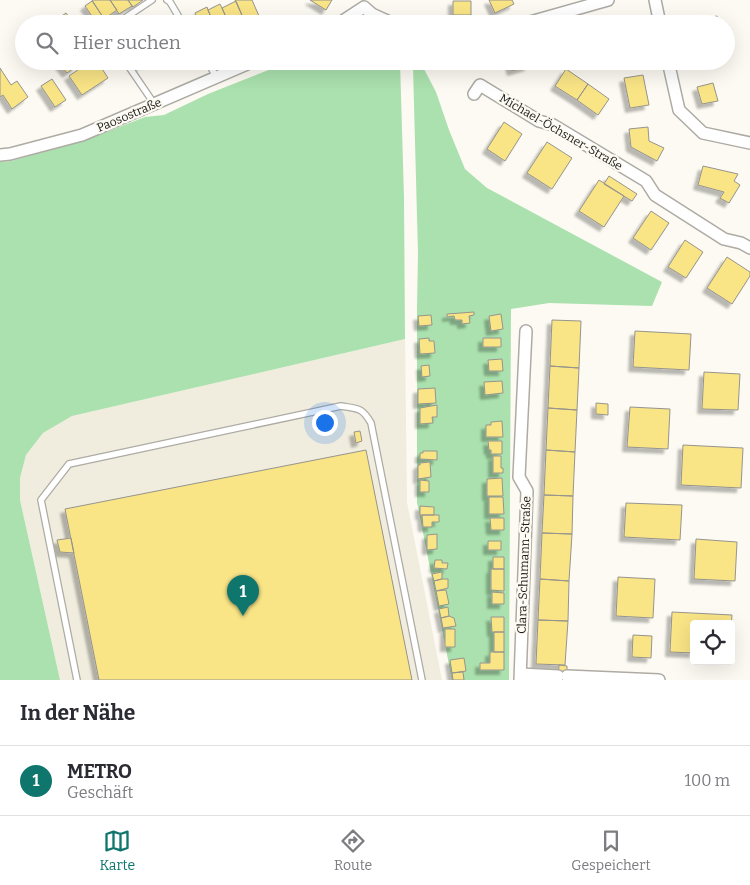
<!DOCTYPE html>
<html lang="de">
<head>
<meta charset="utf-8">
<style>
	:root { --surface:#fff; --page:#f7f7f7; --text:#2b2b33; --muted:#7c7c81; --line:#e1e1e2; --accent:#0f766e }
	body { margin:0; font-family:Bitter,serif; background:var(--page); color:var(--text) }
	.controls { position:absolute; right:15px; bottom:15px; display:grid; overflow:hidden; border-radius:5px; box-shadow:0 5px 20px #0002 }
	.controls button { width:45px; height:45px; display:grid; place-items:center; padding:0; border:0; border-bottom:1px solid var(--line); background:var(--surface); color:var(--text); font:25px sans-serif }
	.you { position:absolute; left:324px; top:422px; width:18px; height:18px; margin:-12px; border:4px solid #fff; border-radius:50%; background:#1a73e8; box-shadow:0 0 0 8px #1a73e833 }
	.badge { display:grid; place-items:center; width:32px; height:32px; border-radius:50%; background:var(--accent); color:#fff; font-size:16px; font-weight:700 }
	.pin { position:absolute; translate:-50% -41px; filter:drop-shadow(0 1px 2px #0008) }
	.pin::after { content:''; position:absolute; top:26px; width:18px; height:15px; background:inherit; clip-path:polygon(0 0,100% 0,50% 100%) }
	.list { margin:0; padding:0; list-style:none }
	h2 { display:flex; justify-content:space-between; align-items:center; height:65px; margin:0; padding:0 20px; font-size:21px }
	h2 small { font-size:16px; font-weight:400; color:var(--muted) }
	.list li { display:grid; grid-template-columns:32px 1fr auto; gap:15px; align-items:center; box-sizing:border-box; height:70px; padding:0 20px; border-top:1px solid var(--line) }
	.list b { display:block; font-size:19px; white-space:nowrap }
	.list p { margin:0; font-size:16px; white-space:nowrap; color:var(--muted) }
	.list em { font-size:16px; font-style:normal; color:var(--muted) }
	.icon { flex:none; width:28px; height:28px; fill:none; stroke:currentColor; stroke-width:2; stroke-linecap:round; stroke-linejoin:round }
	.map { position:relative; flex:none; width:750px; height:680px; overflow:hidden }
	.search { position:absolute; background:var(--surface); box-shadow:0 5px 20px #0002; left:15px; right:15px; top:15px; height:55px; display:flex; align-items:center; gap:12px; box-sizing:border-box; padding:0 18px; border-radius:28px; color:var(--muted); font-size:19px }
	.sheet { height:135px; background:var(--surface) }
	nav { display:flex; justify-content:space-around; align-items:center; box-sizing:border-box; height:70px; border-top:1px solid var(--line); background:var(--surface); font-size:14px; color:var(--muted) }
	nav a { display:grid; justify-items:center; gap:2px }
	nav .on { color:var(--accent) }
	.map>svg:first-child { display:block }
	.built { fill:#f0edde }
	.green { fill:#aae1ae }
	.building { fill:#f9e486; stroke:#96948d; filter:url(#shadow) }
	.lines { fill:none; stroke-linecap:round; stroke-linejoin:round }
	.lane-casing { stroke:#adaba4; stroke-width:8 }
	.street-casing { stroke:#adaba4; stroke-width:14 }
	.lane { stroke:#fff; stroke-width:5.5 }
	.street { stroke:#fff; stroke-width:11 }
	.labels { text-anchor:middle; stroke-width:4.5; stroke-linejoin:round; paint-order:stroke }
	.street-label { font-size:12px; fill:#1d1c19; stroke:#fcfaf2 }
</style>
</head>
<body>
<div class="map">
<svg width="750" height="680" viewBox="0 0 750 680">
	<defs>
		<filter id="shadow"><feDropShadow dx="-4.5" dy="4.5" stdDeviation="1" flood-color="#0004"/></filter>
	</defs>
	<rect width="100%" height="100%" fill="#fcfaf2"/>
	<path class="built" d="M405,339l2,163 35,178h-382l-40,-180v-22l6,-23 17,-22 29,-17z"/>
	<path class="green" d="M291,61h109l4,137 1,141 -333,77 -29,17 -17,22 -6,23v22l40,180h-60v-518l11,-1 72,-20 62,-24 19,-2 44,-21z
		M413,67l11,2 12,23 13,38 16,39 22,19 175,94 -10,24 -103,-3 -38,6 -2,371h-57l-35,-178v-192l1,-57z"/>
	<path class="building" d="M92,0h18l7,10 -13,9z
		M110,0h18l4,6 -13,8z
		M128,0h15l-10,7z
		M235,0h17l7,16 -14,6z
		M310,0h22l-6,10z
		M489,0h23l2,4 -19,9z
		M92,1l11,16 -7,5 -11,-16z
		M236,1l9,21 -16,2 -7,-16z
		M453,1h18v14h-18z
		M220,4l2,4 7,16h-15l-6,-14z
		M207,7l1,3 6,14h-14l-5,-11z
		M66,13l8,11h-24z
		M717,16l2,8h-37z
		M61,61h13l3,5 -10,7 -8,-10z
		M91,61h6l11,17 -26,17 -13,-19z
		M130,61h9l3,5 -6,4z
		M509,61h18l2,5 -17,5z
		M0,68l11,17 6,-4 11,16 -16,12 -9,-14 -3,2z
		M566,69l22,15 -11,16 -22,-14z
		M643,75l6,30 -19,3 -6,-30z
		M52,79l14,21 -11,7 -14,-21z
		M713,83l5,18 -16,3 -5,-17z
		M588,84l21,15 -11,16 -21,-15z
		M504,122l18,12 -17,27 -18,-12z
		M648,127l1,14 15,7 -7,13 -26,-14 -2,-18z
		M547,142l25,16 -20,31 -25,-16z
		M703,166l35,8 -4,7 6,4 -11,18 -9,-5 4,-6 -26,-7z
		M609,176l28,18 -5,7 -28,-17z
		M599,180l25,16 -20,31 -25,-16z
		M651,211l18,12 -18,27 -18,-12z
		M685,240l18,12 -17,26 -18,-11z
		M727,257l23,15v4l-18,28 -25,-16z
		M474,312v3l-5,1 1,7 -8,1v-4h-7l-1,-4 -7,1v-3z
		M501,314l2,15 -12,2 -2,-15z
		M431,315l1,10 -13,1 -1,-10z
		M552,320l29,1 -2,47 -29,-2z
		M635,331l56,3 -2,36 -56,-3z
		M429,338v3h5l1,12 -15,1 -1,-15z
		M483,338h18v9h-18z
		M502,359l1,12h-14l-1,-11z
		M429,365l1,11 -8,1 -1,-11z
		M550,366l29,2 -2,42 -29,-2z
		M704,372l36,2 -2,36 -36,-1z
		M502,381l1,12 -18,2 -1,-13z
		M435,388l1,15 -18,1v-15z
		M596,403l12,1v11l-12,-1z
		M437,405v12h-5l1,6 -13,1v-16z
		M630,407l40,2 -2,40 -41,-2z
		M548,408l29,2 -2,42 -29,-2z
		M502,421l1,16h-17v-12h5v-3z
		M360,431l2,10 -6,2 -2,-11z
		M488,441h14v13h-11v-4h-2z
		M683,445l60,3 -2,40 -60,-3z
		M366,450l46,230h-313l-34,-171z
		M546,450l29,2 -2,44 -29,-1z
		M423,451h14v9l-17,-1v-6h3z
		M493,456h8v12h2v5h-10z
		M430,462l1,15 -13,2v-14h2v-2z
		M502,478l1,18h-16v-17z
		M420,480l9,1v11h-9z
		M544,495l29,1 -1,38 -30,-1z
		M489,497h14l1,17h-15z
		M626,503l56,2 -2,35 -56,-3z
		M420,506l14,1v8h-14z
		M422,515h17v7h-7v5h-9z
		M490,518h14v12h-13z
		M542,533l30,1 -3,47 -29,-2z
		M437,534v15l-10,1v-15z
		M71,538l3,15 -14,-1 -3,-12z
		M696,539l41,3 -2,39 -41,-2z
		M488,541h13v9h-13z
		M493,557h11v12h-11z
		M435,560h7v3h6l-1,6 -13,-1z
		M491,569h13v22l-13,-1z
		M442,572v7l-8,2 -2,-7z
		M618,577l37,2 -2,39 -37,-2z
		M442,579h6v9l-12,3 -2,-10z
		M540,579l29,2 -1,40 -30,-1z
		M446,590l3,14 -10,2 -3,-15z
		M492,592l12,1v11h-12z
		M448,607l1,9 -8,2 -2,-9z
		M672,612l60,3 -1,12v-3h-37v29l-24,-1z
		M449,616l5,2 2,8 -13,2 -2,-10z
		M491,617h13v15h-12z
		M538,620l30,1 -3,44 -29,-1z
		M445,629h10v18h-10z
		M494,632h10v20h-10z
		M633,635l19,1 -1,22 -19,-1z
		M490,652h14v18h-24v-7h10z
		M464,658l2,13 -14,2 -2,-13z
		M559,665l8,1v14h-9z
		M463,672l1,8h-11l-1,-7z"/>
	<g class="lines">
		<g class="lane-casing">
			<path id="lane" d="M167,0l3,2 13,22
				M116,24l36,-24
				M125,61l30,44
				M207,61l10,17
				M77,680l-36,-180 28,-36 272,-58c17,3 21,1 30,17l51,257"/>
		</g>
		<g class="street-casing">
			<path id="street" d="M655,0l5,24
				M364,7l8,7 22,10
				M338,24l26,-17
				M523,24l85,-24
				M668,61l11,49 24,23 47,10
				M474,94l6,-9 59,36 14,4 93,56 9,14 69,44 17,4 9,5
				M0,155l10,-1 72,-19 172,-74
				M521,674l37,2
				M567,676l92,4
				M520,680l7,-189 -8,-14 7,-146"/>
		</g>
		<use href="#lane" class="lane"/>
		<use href="#street" class="street"/>
	</g>
	<g class="labels">
		<g class="street-label">
			<text transform="translate(129 115) rotate(-23)" y="4">Paosostraße</text>
			<text transform="translate(561 132) rotate(30)" y="4">Michael-Öchsner-Straße</text>
			<text transform="translate(524 565) rotate(-88)" y="4">Clara-Schumann-Straße</text>
		</g>
	</g>
</svg>
<div class="controls">
<button><svg class="icon" aria-label="locate" viewBox="0 0 24 24"><circle cx="12" cy="12" r="6"/><path d="M12 2v4M12 18v4M2 12h4M18 12h4"/></svg></button>
</div>
<div class="you"></div>
<div class="pin badge" style="left:243px;top:616px">1</div>
<div class="search"><svg class="icon" aria-label="search" viewBox="0 0 24 24"><circle cx="10" cy="10" r="6"/><path d="M15 15l6 6"/></svg>Hier suchen</div>
</div>
<section class="sheet">
<h2>In der Nähe<small></small></h2>
<ul class="list">
<li><span class="badge">1</span><div><b>METRO</b><p>Geschäft</p></div><em>100 m</em></li>
</ul>
</section>
<nav>
<a class="on"><svg class="icon" aria-label="map" viewBox="0 0 24 24"><path d="M3 6l6-2 6 2 6-2v14l-6 2-6-2-6 2zM9 4v14M15 6v14"/></svg>Karte</a>
<a><svg class="icon" aria-label="directions" viewBox="0 0 24 24"><path d="M12 3l9 9-9 9-9-9zM9 14v-3h6M13 9l2 2-2 2"/></svg>Route</a>
<a><svg class="icon" aria-label="saved" viewBox="0 0 24 24"><path d="M7 4h10v16l-5-4-5 4z"/></svg>Gespeichert</a>
</nav>
</body>
</html>
